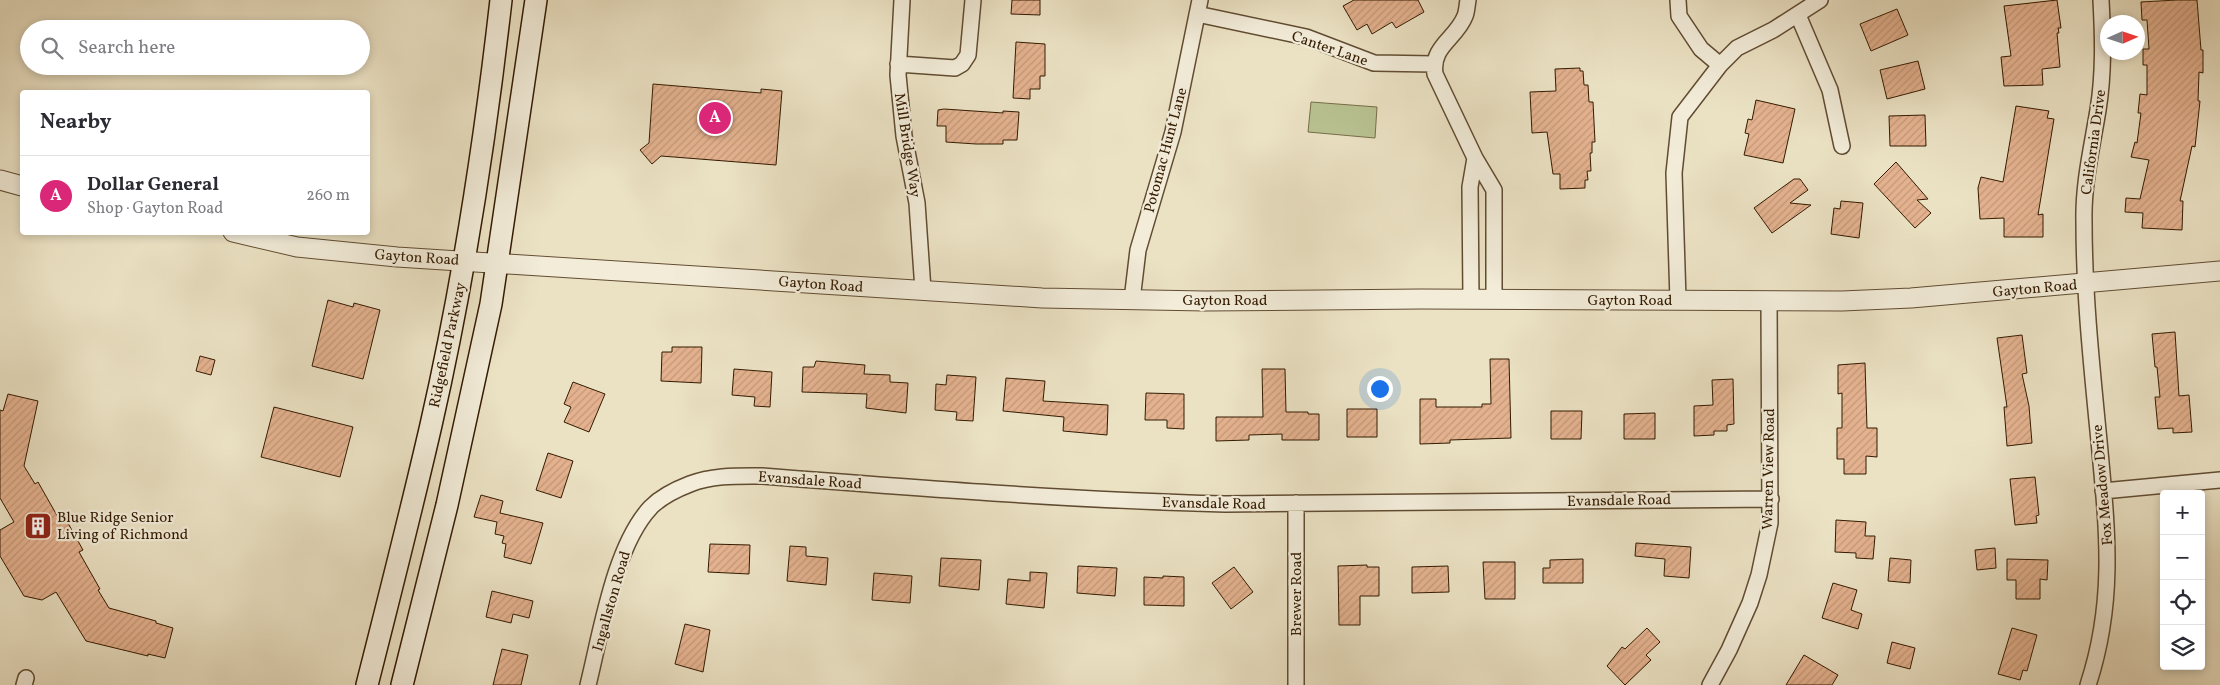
<!DOCTYPE html>
<html lang="en">
<head>
<meta charset="utf-8">
<style>
	:root { --surface:#fff; --page:#f7f7f7; --text:#2b2b33; --muted:#7c7c81; --line:#e1e1e2; --accent:#db2777 }
	body { margin:0; font-family:Vollkorn,serif; background:var(--page); color:var(--text) }
	.controls { position:absolute; right:15px; bottom:15px; display:grid; overflow:hidden; border-radius:5px; box-shadow:0 2px 8px #0003 }
	.controls button { width:45px; height:45px; display:grid; place-items:center; padding:0; border:0; border-bottom:1px solid var(--line); background:var(--surface); color:var(--text); font:25px sans-serif }
	.compass { position:absolute; left:2100px; top:15px; width:45px; height:45px; border-radius:50%; background:var(--surface); box-shadow:0 2px 8px #0003; rotate:87deg }
	.you { position:absolute; left:1379px; top:388px; width:18px; height:18px; margin:-12px; border:4px solid #fff; border-radius:50%; background:#1a73e8; box-shadow:0 0 0 8px #1a73e833 }
	.badge { display:grid; place-items:center; width:32px; height:32px; border-radius:50%; background:var(--accent); color:#fff; font-size:16px; font-weight:700 }
	.pin { position:absolute; translate:-50% -50%; border:2px solid #fff; box-shadow:0 1px 5px #0006 }
	.list { margin:0; padding:0; list-style:none }
	h2 { display:flex; justify-content:space-between; align-items:center; height:65px; margin:0; padding:0 20px; font-size:21px }
	h2 small { font-size:16px; font-weight:400; color:var(--muted) }
	.list li { display:grid; grid-template-columns:32px 1fr auto; gap:15px; align-items:center; box-sizing:border-box; height:80px; padding:0 20px; border-top:1px solid var(--line) }
	.list b { display:block; font-size:19px; white-space:nowrap }
	.list p { margin:0; font-size:16px; white-space:nowrap; color:var(--muted) }
	.list em { font-size:16px; font-style:normal; color:var(--muted) }
	.icon { flex:none; width:28px; height:28px; fill:none; stroke:currentColor; stroke-width:2; stroke-linecap:round; stroke-linejoin:round }
	.map { position:relative; flex:none; width:2220px; height:685px; overflow:hidden }
	.search { position:absolute; background:var(--surface); box-shadow:0 2px 8px #0003; left:20px; top:20px; width:350px; height:55px; display:flex; align-items:center; gap:12px; box-sizing:border-box; padding:0 18px; border-radius:28px; color:var(--muted); font-size:19px }
	.panel { position:absolute; background:var(--surface); box-shadow:0 2px 8px #0003; left:20px; top:90px; width:350px; height:145px; border-radius:5px }
	.map>svg:first-child { display:block }
	.park { fill:#b9c392; stroke:#766e49 }
	.building { fill:url(#building-hatch); stroke:#331a00 }
	.lines { fill:none; stroke-linecap:round; stroke-linejoin:round }
	.minor-casing { stroke:#614c31; stroke-width:18 }
	.tertiary-casing { stroke:#614c31; stroke-width:21 }
	.secondary-casing { stroke:#331a00; stroke-width:24 }
	.minor { stroke:#f2ecd9; stroke-width:15 }
	.tertiary { stroke:#f2ecd9; stroke-width:19 }
	.secondary { stroke:#f2ecd9; stroke-width:21 }
	.labels { text-anchor:middle; stroke-width:4.5; stroke-linejoin:round; paint-order:stroke }
	.street-label { font-size:15px; fill:#331a00; stroke:#f2ecd9 }
	.poi-label { font-size:15px; fill:#331a00; stroke:#f2ecd9; text-anchor:start }
</style>
</head>
<body>
<div class="map">
<svg width="2220" height="685" viewBox="0 0 2220 685">
	<defs>
		<pattern id="building-hatch" width="6" height="6" patternUnits="userSpaceOnUse" patternTransform="scale(1.25)"><rect width="6" height="6" fill="#e4b28f"/><path d="M-1 1l2-2M0 6l6-6M5 7l2-2" fill="none" stroke="#c4987a"/></pattern>
	</defs>
	<rect width="100%" height="100%" fill="#ebe2c4"/>
	<filter id="stains"><feTurbulence type="fractalNoise" baseFrequency=".004" numOctaves="4"/><feColorMatrix values="0 0 0 0 .2 0 0 0 0 .09 0 0 0 0 .02 0 0 0 .5 -.17"/></filter>
	<radialGradient id="worn" r=".72"><stop offset=".6" stop-color="#630" stop-opacity="0"/><stop offset="1" stop-color="#630" stop-opacity=".3"/></radialGradient>
	<path class="park" d="M1311,102l66,5 -2,31 -67,-6z"/>
	<path class="building" d="M1012,0h28v15l-29,-1z
		M1354,0h64l6,12 -28,16 -4,-6 -20,12 -5,-10 -10,6 -14,-24z
		M2057,0l4,28h-3l1,5h-2l3,34 -18,2 1,16 -39,1 -3,-29 10,-1 -7,-50z
		M2177,0h20l4,50h2v23l-4,-1 -1,29h2l-5,46 -3,-1 -12,55h3l-1,29 -40,-2 1,-15 -18,-1 1,-14 14,1 9,-39 -18,-3 4,-15 2,1 4,-30h-3l2,-19 7,1v-30h-4v-16h6l-2,-29h-5l-1,-18z
		M1897,9l11,26 -37,16 -11,-27z
		M1016,42l29,2v32h-5v13h-10v10l-17,-1z
		M1918,61l7,28 -38,10 -7,-29z
		M1580,68v3h3l1,14h4l1,17h4l2,40h-3v11h-2l1,18h-4l1,9h-3v8l-25,1v-15h-7l-6,-42 -15,1 -2,-41 26,-1 -1,-22z
		M653,84l108,9v-4l21,2 -6,74 -115,-9 -9,8 -12,-14 9,-7z
		M1756,100l39,9 -12,54 -39,-8 5,-21 -4,-1 3,-14 4,1z
		M2016,106l33,5 -2,7 7,1 -16,96 5,-1v23h-39v-19l-24,1 -2,-31 3,-11 22,5z
		M944,109l59,4v-2l16,1 -2,28h-14v4h-27l-30,-2v-16h-9l1,-16z
		M1925,115l1,31h-36l-1,-30z
		M1896,162l32,37 -11,1 14,13 -16,15 -41,-44z
		M1794,179h6l8,11 -18,13 21,2 -39,28 -18,-25z
		M1841,201l22,2 -4,35 -28,-4 3,-26 6,1z
		M328,300l25,7 1,-4 26,7 -17,69 -51,-13z
		M2175,332l4,64 10,-1 3,37 -19,1v-5l-15,1 -3,-32h5l-3,-30h-2l-3,-33z
		M2022,335l5,38 -5,1 7,32 3,37 -25,3 -3,-39h3l-10,-69z
		M672,347h30l-1,36 -40,-2 1,-29h10z
		M200,356l15,4 -4,15 -15,-4z
		M1490,359h19l2,79 -61,2v3l-30,1v-45h16v8h46v-3h9z
		M816,361l49,4 -1,9 26,1v7l18,1 -2,30 -40,-5 1,-14 -65,-2 1,-25h11z
		M1865,363l2,65h10v29l-11,-1v18h-22v-15h-7v-31h5v-35l-4,1v-29z
		M734,369l38,3 -2,35 -16,-1 1,-9 -23,-2z
		M1262,369h23l1,43h22v2h11v26h-37v-6l-33,1v5l-33,1v-24h47z
		M947,375l29,2 -3,44 -17,-1 1,-8 -22,-2 1,-26 10,1z
		M1006,378l39,3 -2,20 65,4 -1,30 -44,-4 1,-14 -61,-6z
		M1733,379l1,45 -7,1v6h-13v4l-20,1v-30l19,-1 -1,-25z
		M573,382l32,12 -16,38 -25,-10 7,-15 -7,-3z
		M1146,393l38,1v35l-17,-1v-8h-22z
		M8,394l30,7 -14,65 11,18 3,-2 21,37 5,-3 19,34 -4,2 21,37 -2,1 11,18 47,13v2l17,5 -8,30 -17,-4v2l-62,-15 -30,-49 -14,8 -18,-4 -24,-40v-26l14,-8 -14,-24v-88l3,1z
		M274,407l79,20 -13,50 -79,-20z
		M1347,409h30v28h-30z
		M1551,411h31l-1,28h-30z
		M1655,413v26h-31v-25z
		M548,453l25,8 -12,37 -25,-8z
		M2035,477l4,38 -3,1 1,7 -22,2 -5,-46z
		M481,495l22,6 -3,12 43,10 -12,41 -27,-7 2,-13 -4,-1 2,-7 -9,-2 2,-12 -23,-5z
		M1836,520l30,2 -1,14h10l-2,23 -17,-1v-5l-21,-1z
		M1636,543l55,4 -2,31 -25,-2 1,-17 -30,-3z
		M710,544l40,1 -1,29 -41,-2z
		M790,546l16,1v9l22,2 -2,27 -39,-4z
		M1995,548l1,20 -19,2 -2,-20z
		M941,558l40,2 -2,30 -40,-4z
		M1890,558l21,2 -1,23 -22,-2z
		M1583,559v24h-40v-15h7v-8z
		M2007,559l41,1 -1,20 -7,-1v20h-24v-19h-9z
		M1483,562h32v37h-30z
		M1367,565v2h12v29h-19v29h-21l-1,-59z
		M1078,566l39,2 -2,28 -38,-3z
		M1448,566l1,26 -37,1v-26z
		M1234,567l19,25 -22,17 -19,-26z
		M1030,572l17,1 -3,35 -38,-4 2,-25 22,2z
		M874,573l38,3 -2,27 -38,-3z
		M1163,576l21,1v29l-40,-1v-28l19,1z
		M1833,583l24,7 -6,20 11,4 -4,15 -36,-11z
		M492,591l41,10 -4,17 -16,-4 -2,9 -25,-6z
		M685,624l25,6 -7,42 -28,-8z
		M1647,628l13,14 -14,13 5,5 -26,25 -18,-19 15,-19 3,2z
		M2012,628l25,7 -10,36 -4,-1 -3,10 -22,-6z
		M1892,642l23,6 -5,21 -23,-6z
		M502,649l26,6 -7,30h-28z
		M1804,655l34,20 -6,10h-46z"/>
	<g class="lines">
		<g class="minor-casing">
			<path id="minor" d="M902,0l-4,75 6,61 13,67 6,87
				M1468,0c-1,5 -1,11 -3,16 -9,23 -34,30 -30,58l40,84
				M1678,0l1,16 22,33 19,16
				M1197,14l109,23 68,26 60,1
				M1798,15l32,75 12,56
				M898,64l57,4 7,-4 6,-9 5,-55
				M1471,299l-1,-112 5,-29 19,32v109
				M1132,300l6,-50 35,-118 27,-132
				M1678,300l-4,-127 6,-56 40,-52 17,-17 36,-18 47,-30
				M2103,491l117,-11
				M1296,503v182
				M24,685l2,-7
				M588,685c13,-52 26,-139 63,-178 10,-10 26,-18 39,-23 23,-9 48,-8 72,-8 154,12 308,24 463,28l546,-5
				M1710,685l19,-35 21,-47 9,-28 11,-52 -1,-223
				M2088,685c28,-85 19,-157 11,-244 -7,-72 -15,-146 -15,-219 -1,-38 8,-75 14,-112 6,-37 5,-73 3,-110"/>
		</g>
		<g class="tertiary-casing">
			<path id="tertiary" d="M0,180l22,6
				M233,232l64,15 100,10 645,41 163,3 216,-2 421,2 69,-3 309,-27"/>
		</g>
		<g class="secondary-casing">
			<path id="secondary" d="M367,685c22,-87 44,-173 64,-260 32,-140 54,-283 70,-425
				M402,685l45,-180 44,-201 45,-304"/>
		</g>
		<use href="#minor" class="minor"/>
		<use href="#tertiary" class="tertiary"/>
		<use href="#secondary" class="secondary"/>
	</g>
	<defs>
		<g id="building-square" transform="scale(1.4375)"><rect x="-9" y="-9" width="18" height="18" rx="4" fill="#8f2418" stroke="#f2ecd9"/><path d="M-4-6H4V6H1V3H-1V6H-4ZM-2.5-4.3h1.7v1.8h-1.7ZM.8-4.3h1.7v1.8H.8ZM-2.5-1h1.7V.8h-1.7ZM.8-1h1.7V.8H.8Z" fill="#fff"/></g>
	</defs>
	<g fill-rule="evenodd">
		<use href="#building-square" x="38" y="526"/>
	</g>
	<g class="labels">
		<g class="street-label">
			<text transform="translate(1330 48) rotate(19)" y="5">Canter Lane</text>
			<text transform="translate(2093 142) rotate(-82)" y="5">California Drive</text>
			<text transform="translate(908 145) rotate(81)" y="5">Mill Bridge Way</text>
			<text transform="translate(1165 150) rotate(-75)" y="5">Potomac Hunt Lane</text>
			<text transform="translate(417 257) rotate(4)" y="5">Gayton Road</text>
			<text transform="translate(821 284) rotate(4)" y="5">Gayton Road</text>
			<text transform="translate(2035 288) rotate(-5)" y="5">Gayton Road</text>
			<text x="1225" y="305">Gayton Road</text>
			<text x="1630" y="305">Gayton Road</text>
			<text transform="translate(447 345) rotate(-78)" y="5">Ridgefield Parkway</text>
			<text transform="translate(1768 469) rotate(-89)" y="5">Warren View Road</text>
			<text transform="translate(810 480) rotate(4)" y="5">Evansdale Road</text>
			<text transform="translate(2102 485) rotate(-95)" y="5">Fox Meadow Drive</text>
			<text transform="translate(1619 500) rotate(-1)" y="5">Evansdale Road</text>
			<text transform="translate(1214 503) rotate(1)" y="5">Evansdale Road</text>
			<text transform="translate(1296 594) rotate(-90)" y="5">Brewer Road</text>
			<text transform="translate(611 601) rotate(-74)" y="5">Ingallston Road</text>
		</g>
		<g class="poi-label">
			<text x="57" y="522">Blue Ridge Senior<tspan x="57" dy="17">Living of Richmond</tspan></text>
		</g>
	</g>
	<rect width="100%" height="100%" filter="url(#stains)"/>
	<rect width="100%" height="100%" fill="url(#worn)"/>
</svg>
<div class="controls">
<button>+</button>
<button>−</button>
<button><svg class="icon" aria-label="locate" viewBox="0 0 24 24"><circle cx="12" cy="12" r="6"/><path d="M12 2v4M12 18v4M2 12h4M18 12h4"/></svg></button>
<button><svg class="icon" aria-label="layers" viewBox="0 0 24 24"><path d="M12 4l9 5-9 5-9-5zM3 14l9 5 9-5"/></svg></button>
</div>
<svg class="compass" viewBox="-18 -18 36 36"><path d="M0-13l5 13h-10z" fill="#e53935"/><path d="M0 13l5-13h-10z" fill="#7c7c81"/></svg>
<div class="you"></div>
<div class="pin badge" style="left:715px;top:118px">A</div>
<div class="search"><svg class="icon" aria-label="search" viewBox="0 0 24 24"><circle cx="10" cy="10" r="6"/><path d="M15 15l6 6"/></svg>Search here</div>
<section class="panel">
<h2>Nearby<small></small></h2>
<ul class="list">
<li><span class="badge">A</span><div><b>Dollar General</b><p>Shop · Gayton Road</p></div><em>260 m</em></li>
</ul>
</section>
</div>
</body>
</html>
